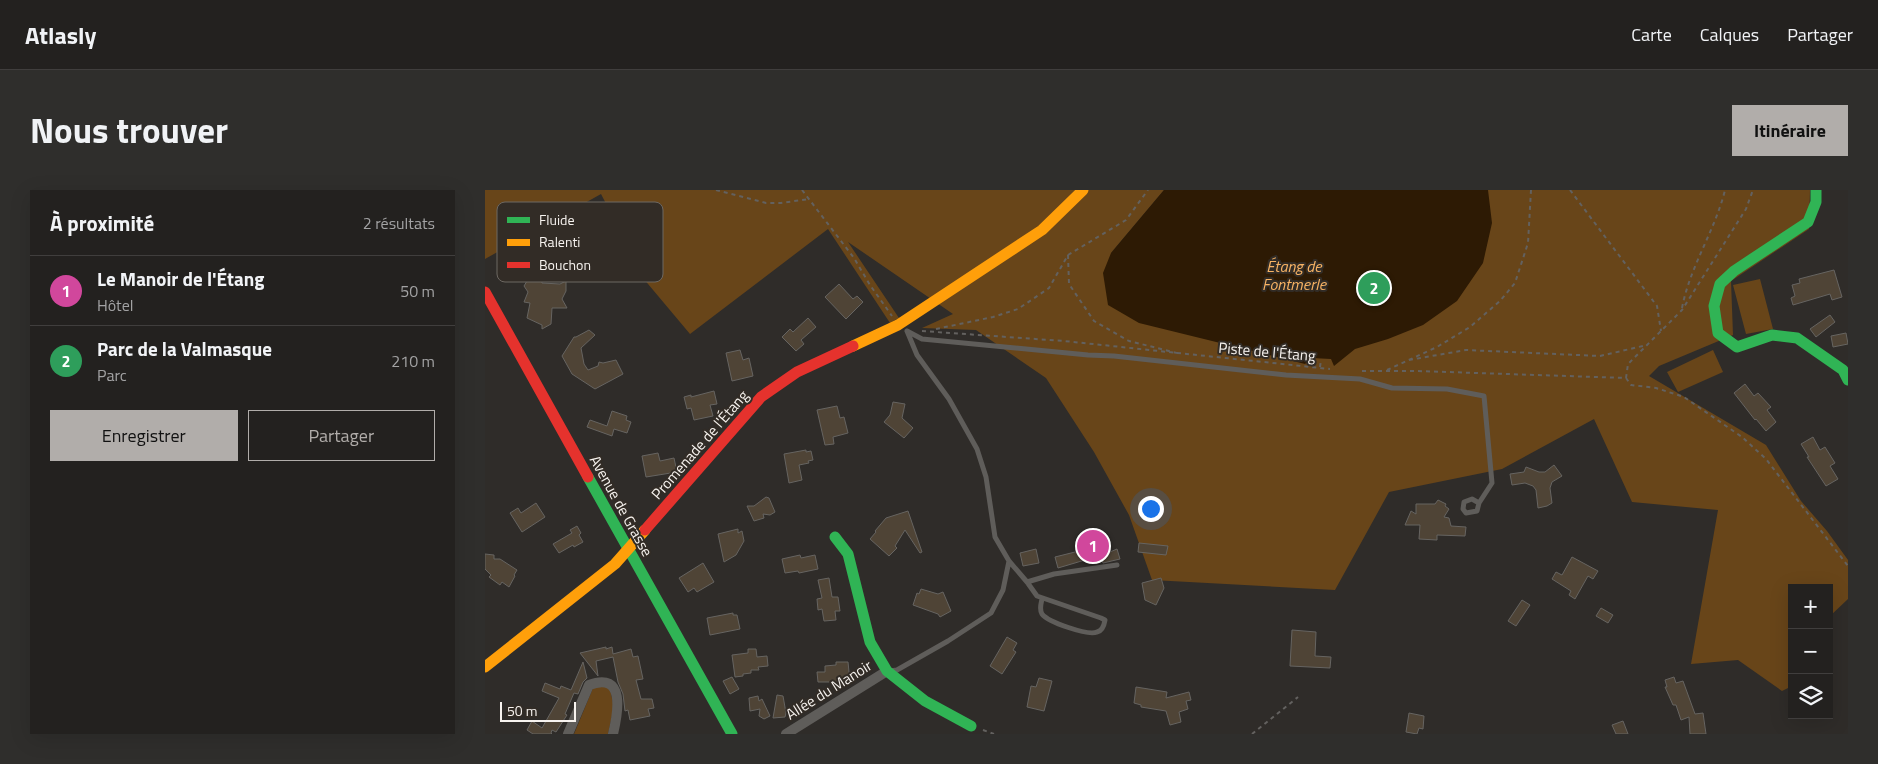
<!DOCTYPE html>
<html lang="fr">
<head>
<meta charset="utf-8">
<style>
	:root { --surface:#23211f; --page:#2f2e2c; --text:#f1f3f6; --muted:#a3a3a4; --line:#403e3d; --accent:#b1adaa }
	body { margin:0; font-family:"Titillium Web",sans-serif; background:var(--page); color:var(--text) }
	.controls { position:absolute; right:15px; bottom:15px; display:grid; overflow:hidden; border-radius:0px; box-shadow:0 5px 20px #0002 }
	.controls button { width:45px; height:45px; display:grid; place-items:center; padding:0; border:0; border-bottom:1px solid var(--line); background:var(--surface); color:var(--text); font:25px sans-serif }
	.scale { position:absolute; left:15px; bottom:12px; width:76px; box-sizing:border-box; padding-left:5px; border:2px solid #f7f3ef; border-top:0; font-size:14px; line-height:18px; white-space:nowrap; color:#f7f3ef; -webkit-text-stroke:4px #322c26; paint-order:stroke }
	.you { position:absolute; left:665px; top:318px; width:18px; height:18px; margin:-12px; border:4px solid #fff; border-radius:50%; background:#1a73e8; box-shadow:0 0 0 8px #1a73e833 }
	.badge { display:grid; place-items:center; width:32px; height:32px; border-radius:50%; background:var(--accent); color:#fff; font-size:16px; font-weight:700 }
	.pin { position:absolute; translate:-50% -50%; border:2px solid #fff; box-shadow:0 1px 5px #0006 }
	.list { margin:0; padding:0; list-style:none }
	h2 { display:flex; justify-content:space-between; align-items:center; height:65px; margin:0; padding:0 20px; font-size:21px }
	h2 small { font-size:16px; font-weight:400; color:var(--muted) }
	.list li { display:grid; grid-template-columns:32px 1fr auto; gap:15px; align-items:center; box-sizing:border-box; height:70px; padding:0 20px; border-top:1px solid var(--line) }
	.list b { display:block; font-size:19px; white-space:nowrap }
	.list p { margin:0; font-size:16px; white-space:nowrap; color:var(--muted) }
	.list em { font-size:16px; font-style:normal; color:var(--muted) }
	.actions { display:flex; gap:10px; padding:15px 20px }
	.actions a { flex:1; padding:11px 0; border:1px solid var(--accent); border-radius:0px; text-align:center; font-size:18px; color:var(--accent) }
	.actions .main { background:var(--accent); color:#111 }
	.icon { flex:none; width:28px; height:28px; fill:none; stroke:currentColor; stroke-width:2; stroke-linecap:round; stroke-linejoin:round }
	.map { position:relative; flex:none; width:1363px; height:544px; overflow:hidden; border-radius:0px }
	header { display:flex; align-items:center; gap:30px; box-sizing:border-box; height:70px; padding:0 25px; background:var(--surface); border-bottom:1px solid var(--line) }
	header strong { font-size:24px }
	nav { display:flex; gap:28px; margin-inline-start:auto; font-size:18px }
	.intro { display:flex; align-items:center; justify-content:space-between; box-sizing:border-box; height:120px; padding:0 30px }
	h1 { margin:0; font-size:35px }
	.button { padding:12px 22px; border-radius:0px; background:var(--accent); color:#111; font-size:18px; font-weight:700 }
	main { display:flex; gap:30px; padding:0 30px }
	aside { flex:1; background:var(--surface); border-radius:0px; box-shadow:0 5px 20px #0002 }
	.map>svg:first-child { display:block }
	.green { fill:#684519 }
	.water { fill:#2d1a04 }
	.building { fill:#4f4436; stroke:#666461 }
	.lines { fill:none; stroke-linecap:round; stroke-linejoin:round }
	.path { stroke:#63615f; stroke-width:2; stroke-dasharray:4 4; stroke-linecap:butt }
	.lane { stroke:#5f5d5a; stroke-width:5 }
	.street { stroke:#5f5d5a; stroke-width:10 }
	.fast { stroke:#30b455; stroke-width:11 }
	.slow { stroke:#ff9f0a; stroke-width:11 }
	.jam { stroke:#e5322d; stroke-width:11 }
	.labels { text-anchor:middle; stroke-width:4; stroke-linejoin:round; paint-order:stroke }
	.street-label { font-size:15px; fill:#f7f3ef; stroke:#322c26 }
	.water-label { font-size:16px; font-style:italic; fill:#f8b364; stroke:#322c26 }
	.key { fill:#322c26; stroke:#6d6862; stroke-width:1 }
	.key-label { font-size:14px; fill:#f7f3ef }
</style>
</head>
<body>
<header>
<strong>Atlasly</strong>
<nav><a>Carte</a><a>Calques</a><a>Partager</a></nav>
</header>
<div class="intro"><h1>Nous trouver</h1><a class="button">Itinéraire</a></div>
<main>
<aside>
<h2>À proximité<small>2 résultats</small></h2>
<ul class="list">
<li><span class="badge" style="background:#d1479c">1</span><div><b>Le Manoir de l'Étang</b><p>Hôtel</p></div><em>50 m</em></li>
<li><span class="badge" style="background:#2e9e5b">2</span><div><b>Parc de la Valmasque</b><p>Parc</p></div><em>210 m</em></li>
</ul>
<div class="actions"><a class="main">Enregistrer</a><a>Partager</a></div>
</aside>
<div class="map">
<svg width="1363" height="544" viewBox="0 0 1363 544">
	<rect width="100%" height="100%" fill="#2f2c29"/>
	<path class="green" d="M0,0h679l-53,63 70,-63h629l-1,39 -78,52 2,54 -74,31 -10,10 117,69 35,56 26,30 21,29v39l-19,18v-29h-37v98l-10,5 -44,-31 -47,4 27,-154 -86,-8 -38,-83 -92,50 -113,23 -54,98 -183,-10 -23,-65 -35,-63 -48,-74 -70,-48 -54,-2 31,-14 -105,-72 51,76 -9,5 -62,-94 -138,105 -47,-56 -14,-29 8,20 -24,11 -22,-49 23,-12 -13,-25 -116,65z
		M1275,89l13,50 -27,5 -13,-49z
		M1228,160l10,22 -45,20 -11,-20z
		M118,494l7,5 4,18 -6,27h-34l19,-46z"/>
	<path class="water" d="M679,0h324l4,33 -9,40 -26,38 -34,24 -35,14 -33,10 -21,17 -3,-7 -19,-1 -7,6 -166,-41 -31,-18 -5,-32 8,-20z"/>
	<path class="building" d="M45,66l7,5 5,22 18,1 6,-3v10l-4,8 5,9h-15l-1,16 -9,5v-4l-15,-7 3,-15 -6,-1 4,-10 -4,-6 3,-5z
		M1349,80l8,27 -10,3 -2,-6 -37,11 -2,-7 4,-2 -3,-11 8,-2 -1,-4z
		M354,94l14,15 4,-3 6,6 -17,17 -21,-22z
		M1345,125l5,7 -19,15 -6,-8z
		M323,128l8,9 -15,13 3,4 -8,7 -14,-14 8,-8 3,3z
		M104,140l6,5 -14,13 3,16 4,6 10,-4 1,-4 4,1 13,-3 7,14 -28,15 -23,-15 -10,-18 12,-19h2z
		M1361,143l2,11 -15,3 -2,-11z
		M255,160l3,10 6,-2 4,18 -21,5 -6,-28z
		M1260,194l9,12 4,-3 13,14 -4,3 9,12 -10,9 -10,-12 -1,1 -21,-27z
		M229,201l3,13 -7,1 3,11 -19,4 -3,-12 -4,1 -3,-12 7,-2v2z
		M408,212l12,2 -3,14 11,10 -9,10 -20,-16 6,-7z
		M352,216l3,12 4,-1 4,16 -15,4 1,7 -9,1 -8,-35z
		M127,221l15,5 -1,4 5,2 -4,11 -13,-4 -2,7 -25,-9 3,-7 17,6z
		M1328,247l7,13 5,-3 10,16 -5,3 8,13 -12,7 -19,-29h2l-8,-13z
		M321,260v2l5,-1 2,9 -5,1 1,2 -10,2 3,15 -13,3 -5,-29z
		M173,263l2,8 14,-3 3,14 -31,5 -4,-21z
		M1069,275l8,11 -10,6 -2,6 2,15 -5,3 -9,2 -2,-18 -3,-4 -8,-3 -13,2 -2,-11 14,-2 2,-5 13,5h6z
		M281,307l3,1 6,14 -5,3 -7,-1 1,4 -10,3 -7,-15h7z
		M953,310l8,4 -1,2 4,3 -5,8 5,1 2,8 15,1 -1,9 -28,-1v5l-18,-1 1,-14h-15l6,-14 5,3v-10h19z
		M51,313l9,14 -23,15 -12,-19 8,-5 3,5z
		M423,321l14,41 -2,1 -15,-23 -10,16 2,2 -8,8 -19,-17 6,-7 -1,-1 11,-13z
		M92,336l4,7 -2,2 4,7 -9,5 -1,-2 -14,8 -6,-9 19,-11 -2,-3z
		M253,339v4l4,-2 2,10 -8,14 -12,7 -6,-28z
		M621,346l4,16 7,-3 3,10 -17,4 -2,-6 -6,2v-2l-37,11 -3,-11 24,-6 -2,-8z
		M654,353l29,3 -2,9 -28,-3z
		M551,359l3,14 -16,3 -3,-13z
		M0,364l9,1v4h6l17,11 -3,5 1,1 -6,11 -7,-5 -2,3 -11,-8 2,-2 -6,-6z
		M315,365l1,3 14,-3 3,14 -19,4 -1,-2 -13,2 -3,-14z
		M1087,367l26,14 -5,8 -5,-3 -13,23 -6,-4 2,-4 -19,-12 4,-7 6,3z
		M218,373l11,19 -17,10 -3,-4 -6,4 -9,-14z
		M344,388l3,19h6l2,14h-5l1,9 -12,1 -2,-12 -4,1 -1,-11 5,-1 -4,-18z
		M676,388l3,10 -8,17 -11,-5 -3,-17z
		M436,399l17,5 5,-2 8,19 -11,6 -2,-3 -25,-9 4,-12 2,1z
		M1037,410l8,5 -14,21 -8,-5z
		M1116,418l12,7 -5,8 -12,-7z
		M248,423v2h4l3,14 -30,6 -3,-17z
		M807,440l24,2 -1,24 16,1 -1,11 -40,-2z
		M522,447l10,6 -4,7 3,2 -14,22 -12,-8z
		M121,457v2l6,-2 1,7 18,-5 2,8 5,-1 5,23 -7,1 5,19h11l2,9 -6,1 2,7 -20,4 -2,-10 -3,1 -2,-17 -5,-12 -5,-25 -17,4 2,15 -18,-23z
		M263,459h8l1,8 10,-1 1,10 -10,1 1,3h-8v3l-8,1v2l-8,1 -3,-22 16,-2z
		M98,472l4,16 -4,4 -5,12 -4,-1 -9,21 2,1 -11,17 -4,-2 -1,3 1,1h-19l-6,-4 5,-9 10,7 17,-30 -17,-7 3,-8 15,6 1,-3 10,4z
		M351,472h12l2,20h-32l-1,-10h8v-6l11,-1z
		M247,487l7,12 -9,5 -7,-13z
		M1189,487l2,6 7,-2 12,33 8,-1 3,21h-16l-1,-17 -8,3 -5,-15h-3l-8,-18h2l-2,-7z
		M554,488l13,3 -8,30 -17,-4 4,-21 5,1z
		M651,497l31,5 -1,6 23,-6 2,8 -5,1 2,8 -9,3 2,10 -11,3 -4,-14 -25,-4v-2l-7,-2z
		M292,505l6,1 3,17 -1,4 -12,1z
		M273,506l1,5 3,-2 8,17 -6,3 -5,-3 1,-7 -10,2 -1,-13z
		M924,523l15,3 -1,13 -4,-1 -2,6 -11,-2z
		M1138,531l5,13h-12l-4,-9z"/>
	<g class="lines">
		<path class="path" d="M231,0l50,13h15l28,-4
			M317,0l52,68 16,27 22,31
			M1085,0l87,116 4,25
			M583,65l1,29 25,37 35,20 52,13
			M1197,118c8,-42 33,-77 43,-118
			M451,139l57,-12 25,-8 31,-21 19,-33 58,-35 22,-30
			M437,141l142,10 266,28
			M924,170l57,-10 134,6 47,-11
			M835,177l1,-7
			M902,180l50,-23 33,-20 30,-26 15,-18 13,-40 3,-53
			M877,181h55l209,7
			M1141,188l5,7 25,3 28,9 58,40 24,22 82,107
			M1141,188l2,-14 54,-54 64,-101 7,-19
			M498,540l11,4
			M767,544l46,-37"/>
		<path class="lane" d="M422,141l15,8 166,16 26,1 172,19 74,4 32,9 55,1 37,7 8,87 -13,20 -2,8 -11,2 -3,-4 1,-7 8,-3 7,4
			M524,371l18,21 10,14 64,22 4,2c-1,6 -3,11 -8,12 -9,4 -49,-10 -55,-18 -3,-5 -1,-10 0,-15
			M542,392l27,-8 63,-9
			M405,481l7,-1 51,-29 43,-28 12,-23 6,-29 -14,-24 -9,-60 -9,-28 -28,-50 -32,-44 -10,-24"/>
		<path class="street" d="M83,544l21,-49c37,-14 29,28 24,49
			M301,544l101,-63"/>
		<path class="fast" d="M1331,0v12l-8,20 -74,49 -14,13 -6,22 4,27 19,14 35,-12 25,3 46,32 5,10
			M103,287l144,257
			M350,347l13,17 22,88 17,29 38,30 46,25"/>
		<path class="slow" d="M368,156l45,-21 144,-95 41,-40
			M0,477l130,-103 30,-34"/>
		<path class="jam" d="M0,102l103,185
			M160,340l116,-133 36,-25 56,-26"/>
	</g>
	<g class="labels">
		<g class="street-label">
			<text transform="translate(782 162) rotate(5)" y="5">Piste de l'Étang</text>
			<text transform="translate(215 255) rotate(-49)" y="5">Promenade de l'Étang</text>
			<text transform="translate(136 316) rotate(61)" y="5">Avenue de Grasse</text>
			<text transform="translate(344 500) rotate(-32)" y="5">Allée du Manoir</text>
		</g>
		<g class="water-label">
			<text x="809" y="82">Étang de<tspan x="809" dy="18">Fontmerle</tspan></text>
		</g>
	</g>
	<rect x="12" y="12" width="166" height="80" rx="8" class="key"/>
	<rect x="22" y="27" width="23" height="6" fill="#30b455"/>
	<rect x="22" y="49" width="23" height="7" fill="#ff9f0a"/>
	<rect x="22" y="72" width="23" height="6" fill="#e5322d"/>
	<g class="key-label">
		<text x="54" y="35">Fluide</text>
		<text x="54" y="57">Ralenti</text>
		<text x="54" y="80">Bouchon</text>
	</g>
</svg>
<div class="controls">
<button>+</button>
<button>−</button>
<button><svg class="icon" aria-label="layers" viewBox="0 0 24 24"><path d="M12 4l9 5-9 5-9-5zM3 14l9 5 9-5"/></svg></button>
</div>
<div class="scale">50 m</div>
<div class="you"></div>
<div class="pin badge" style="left:608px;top:356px;background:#d1479c">1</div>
<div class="pin badge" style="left:889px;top:98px;background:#2e9e5b">2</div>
</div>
</main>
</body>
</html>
